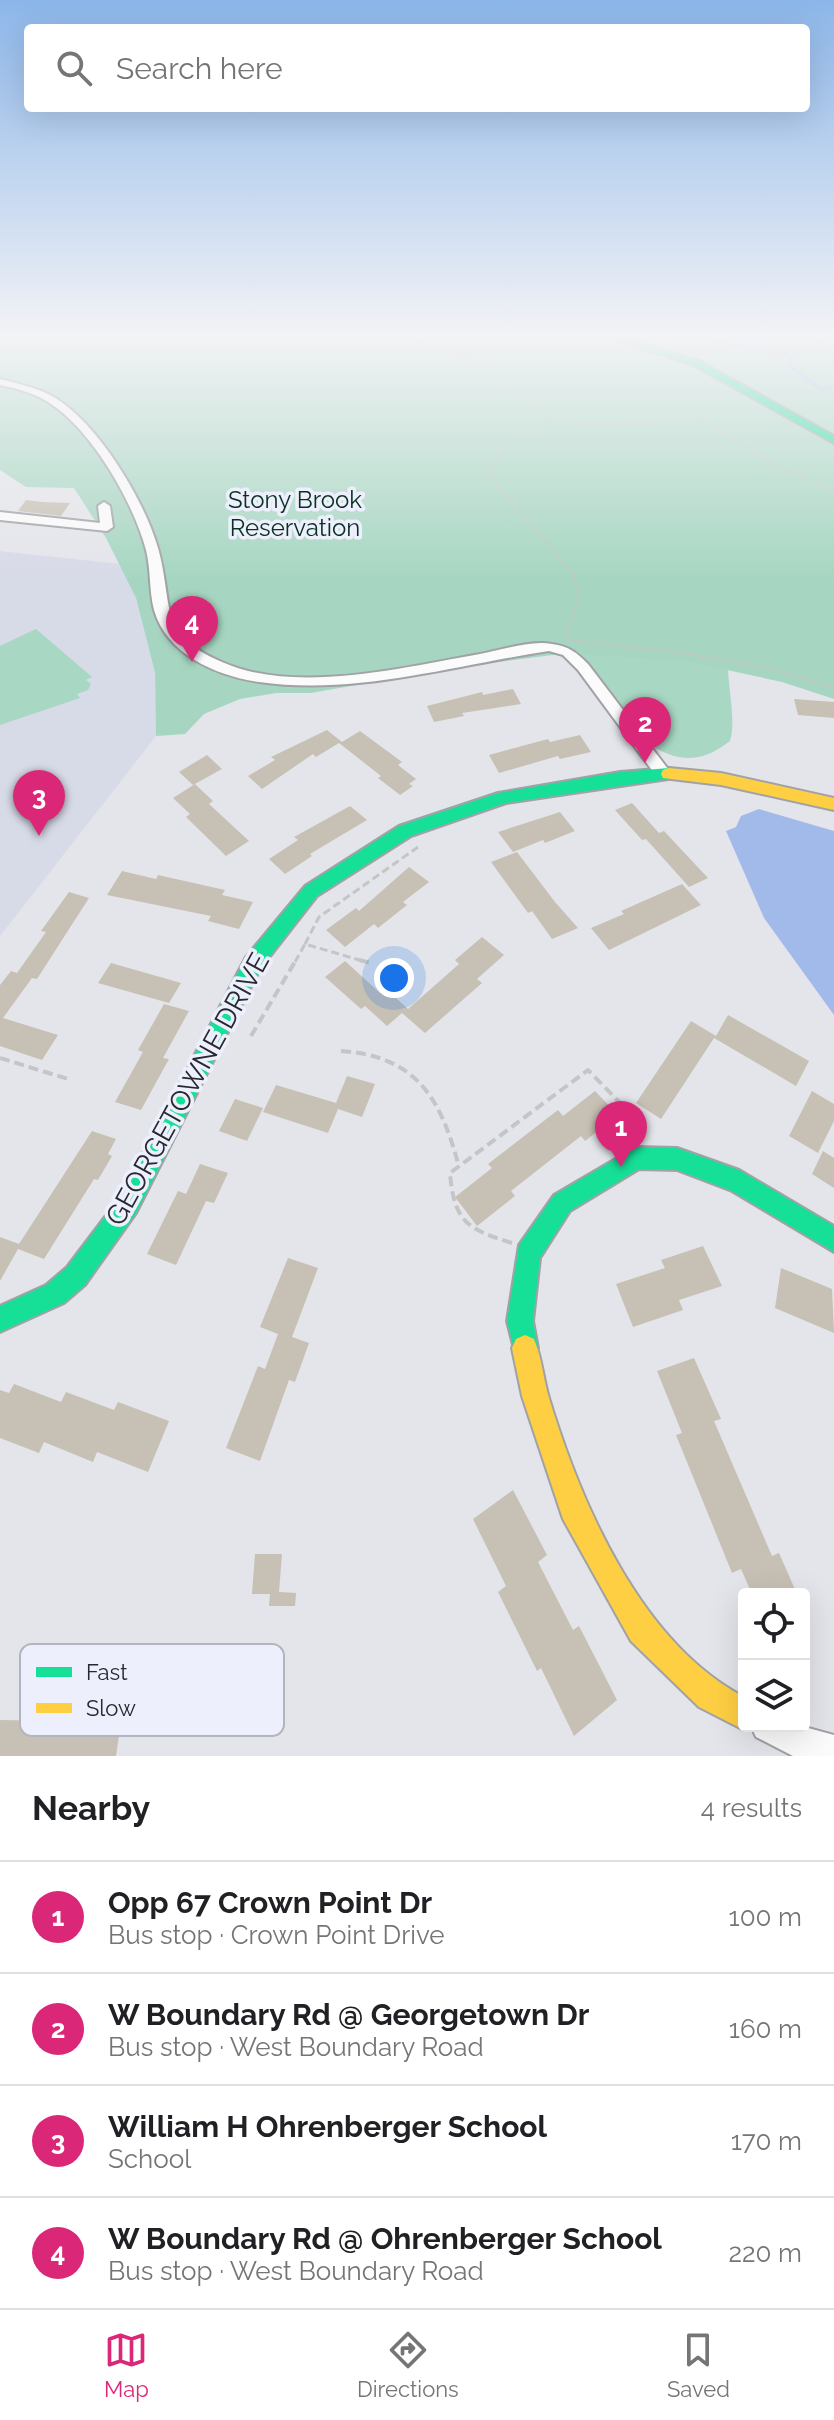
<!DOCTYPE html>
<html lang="en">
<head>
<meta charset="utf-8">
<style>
	:root { --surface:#fff; --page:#f2f2f2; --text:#202124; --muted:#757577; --line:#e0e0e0; --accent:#db2777 }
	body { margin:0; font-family:Raleway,sans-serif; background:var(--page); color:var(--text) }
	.controls { position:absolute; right:24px; bottom:24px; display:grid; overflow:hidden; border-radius:8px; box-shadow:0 8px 32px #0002 }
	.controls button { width:72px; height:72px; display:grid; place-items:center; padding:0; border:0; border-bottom:2px solid var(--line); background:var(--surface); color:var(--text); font:40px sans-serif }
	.you { position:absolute; left:394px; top:978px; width:28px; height:28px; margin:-20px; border:6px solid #fff; border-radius:50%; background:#1a73e8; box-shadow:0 0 0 12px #1a73e833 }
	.badge { display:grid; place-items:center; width:52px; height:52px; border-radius:50%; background:var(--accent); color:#fff; font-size:26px; font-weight:700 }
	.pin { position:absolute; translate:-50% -66px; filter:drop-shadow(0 2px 4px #0008) }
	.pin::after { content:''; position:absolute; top:42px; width:28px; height:24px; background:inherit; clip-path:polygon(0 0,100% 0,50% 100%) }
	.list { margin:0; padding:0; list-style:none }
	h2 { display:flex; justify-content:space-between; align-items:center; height:104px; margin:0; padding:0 32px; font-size:34px }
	h2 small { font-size:26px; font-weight:400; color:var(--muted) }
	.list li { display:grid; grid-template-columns:52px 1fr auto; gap:24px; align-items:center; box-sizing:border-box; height:112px; padding:0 32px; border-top:2px solid var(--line) }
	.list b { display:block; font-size:30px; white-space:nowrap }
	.list p { margin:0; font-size:26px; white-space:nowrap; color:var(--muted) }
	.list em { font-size:26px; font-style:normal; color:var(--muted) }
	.icon { flex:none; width:44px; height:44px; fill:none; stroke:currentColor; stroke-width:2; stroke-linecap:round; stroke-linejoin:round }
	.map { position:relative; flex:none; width:834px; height:1756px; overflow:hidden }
	.search { position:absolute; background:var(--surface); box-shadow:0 8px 32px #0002; left:24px; right:24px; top:24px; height:88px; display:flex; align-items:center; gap:20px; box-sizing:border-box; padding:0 28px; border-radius:8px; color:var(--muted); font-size:30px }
	.sheet { height:552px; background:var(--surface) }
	nav { display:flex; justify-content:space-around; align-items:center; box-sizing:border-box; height:112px; border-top:2px solid var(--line); background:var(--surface); font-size:22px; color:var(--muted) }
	nav a { display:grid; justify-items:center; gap:4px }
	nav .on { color:var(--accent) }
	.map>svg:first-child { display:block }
	.built { fill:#d7dae7 }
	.green { fill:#a8d7c3 }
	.forest { fill:#a6d6c1 }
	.water { fill:#a2baea }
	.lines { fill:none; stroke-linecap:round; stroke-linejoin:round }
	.stream { stroke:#a2baea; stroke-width:3 }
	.building { fill:#c7c0b4 }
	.street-casing { stroke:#a1a2a6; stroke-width:4 }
	.fast-casing { stroke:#a1a2a6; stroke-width:4 }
	.slow-casing { stroke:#a1a2a6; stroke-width:4 }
	.path-far2 { stroke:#c4c5c6; stroke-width:2; stroke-dasharray:4 2; stroke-linecap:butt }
	.path-far1 { stroke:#c4c5c6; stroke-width:3; stroke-dasharray:8 4; stroke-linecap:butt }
	.path { stroke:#c4c5c6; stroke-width:4; stroke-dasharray:10 5; stroke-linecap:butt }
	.street { fill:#fbfbfc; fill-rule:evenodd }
	.fast { fill:#16e098; fill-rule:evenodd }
	.slow { fill:#ffcf43; fill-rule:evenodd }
	.labels { text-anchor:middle; stroke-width:7; stroke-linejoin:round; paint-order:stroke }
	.far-park-label { font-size:24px; fill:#093121; stroke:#edf0fc }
	.street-label { font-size:28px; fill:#28292e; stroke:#edf0fc }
	.key { fill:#edf0fc; stroke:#b2b4be; stroke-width:2 }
	.key-label { font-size:22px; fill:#28292e }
</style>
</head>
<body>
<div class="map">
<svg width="834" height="1756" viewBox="0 0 834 1756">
	<rect width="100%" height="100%" fill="#e4e5ea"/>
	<path class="built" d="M0,551l120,13 16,34 19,76 1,62 -156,200z"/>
	<path class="green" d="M569,614l159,41c-2,26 9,64 2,86 -31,24 -53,21 -85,1l-73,-88z
		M36,629l56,48 -6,3 5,4 -3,6 -11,4 3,4 -80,27v-79z"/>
	<path class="forest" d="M0,334h834v365l-52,-17 -96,-21 -118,-8 -110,14 -147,26h-35l-36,6 -36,15 -19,20 -29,2 -1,-63 -19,-75 -30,-60 -32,-50 -48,-1 -26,-17z"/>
	<path class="water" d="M759,809l75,22v184l-70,-97 -38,-87 10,-4 5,-11z"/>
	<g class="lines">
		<path class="stream" d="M690,334c32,13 64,12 98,20l4,6 -2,6 29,22 15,1"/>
	</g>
	<path class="building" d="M26,500l16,2 28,1 -9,13 -43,-5z
		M513,689l8,15 -59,9 2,3 -30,6 -7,-16 55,-14 1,3z
		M794,699l40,3v16l-36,-3z
		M327,730l15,12 18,-11 42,31 -4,3 18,14 -7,5 4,2 -13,9 -22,-17 3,-2 -42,-33 -23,14 -3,-3 -51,35 -14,-13 27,-16 -4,-3z
		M580,735l11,17 -31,7 -2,-3 -59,17 -10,-18 59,-16 2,3z
		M207,755l15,14 -29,16 -14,-13z
		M195,784l18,17 -4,3 40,37 -23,15 -40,-39 4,-3 -17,-16z
		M632,803l27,30 5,-2 44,47 -19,9 -43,-48 -4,1 -27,-30z
		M350,806l17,14 -57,34 2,2 -27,18 -16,-15 29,-19 -4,-3z
		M560,812l15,19 -30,12 -2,-3 -30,12 -15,-20z
		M517,852l38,50 23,26 -26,11 -20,-28 -4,2 -37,-51z
		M409,867l20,15 -26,20 4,3 -29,23 -4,-4 -29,23 -19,-17 30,-22 3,3z
		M122,871l34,8 2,-4 67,15 -3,5 31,7 -14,27 -31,-8 3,-5 -104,-21z
		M682,884l19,21 -92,45 -18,-22 33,-14 -3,-3z
		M69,892l20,6 -52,81 -5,-1 -29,40 55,17 -16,25 -42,-14v-61l11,-14 6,2 29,-41 -5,-1z
		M482,937l22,18 -27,24 5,4 -57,50 -23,-20 -15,13 -22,-20 -4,3 -36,-32 20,-16 35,32 5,-5 23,21 51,-45 -4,-4z
		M111,963l70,20 -12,20 -71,-20z
		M164,1004l25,7 -26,47 6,1 -28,51 -26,-8 28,-50 -5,-2z
		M728,1015l81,46 -13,25 -82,-48 -53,81 -25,-16 55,-82 25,15z
		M347,1076l28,8 -13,33 -24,-8 -10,24 -65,-21 13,-27 60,18z
		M595,1091l23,24 -33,26 -4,-5 -70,55 4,5 -38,30 -22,-29 37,-29 -4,-4 70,-54 5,6z
		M812,1091l22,13v17l-16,32 -29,-17z
		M235,1099l28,9 -16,33 -28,-10z
		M92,1131l24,8 -8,15 4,2 -14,24 -4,-1 -50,80 -26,-10 -18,32v-44l19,7z
		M823,1151l11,7v30l-22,-14z
		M200,1164l28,9 -14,30 -8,-2 -30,64 -29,-11 31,-63 8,3z
		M703,1246l19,40 -43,14 4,10 -50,17 -17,-43 49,-16 -4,-8z
		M288,1258l30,10 -26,69 17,6 -14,39 -6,-2 -29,81 -34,-13 32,-82 7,3 13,-35 -18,-7z
		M781,1268l51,21 2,44 -59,-25z
		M694,1358l27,61 -7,2 58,135 7,-3 18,41h-45l-11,-25 -9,4 -56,-138 6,-2 -25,-62z
		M14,1384l47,18 5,-10 48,18 4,-8 51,19 -21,51 -51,-20 -4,10 -49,-20 -5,11 -39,-15v-48l9,3z
		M513,1490l34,65 -9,7 35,68 6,-4 38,74 -43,36 -33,-68 -4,3 -39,-79 8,-6 -33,-67z
		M255,1554h27l-3,38 17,1 -1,13h-26l1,-12h-18z
		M0,1720l121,2 -5,34h-116z"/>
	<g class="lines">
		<g class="street-casing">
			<path id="street" d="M0,379c19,5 40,9 57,20 43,28 87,101 101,149 16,56 -2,86 64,114 73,33 182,5 258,-8 22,-4 51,-14 72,-10 17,2 25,9 36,20l83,109 -8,6 -6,-2 -79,-107 -15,-15 -14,-4c-94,14 -194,45 -290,31 -42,-6 -92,-27 -105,-72 -5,-19 -3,-40 -8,-60 -13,-48 -53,-118 -95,-146 -15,-11 -34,-15 -51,-19z
				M104,502l6,4 3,21 -6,4 -107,-11v-8l100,11 -2,-17z
				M751,1726h50l33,9v21h-41l-37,-19z"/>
		</g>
		<g class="fast-casing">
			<path id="fast" d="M597,334h12l90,27 135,75v7l-141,-78z
				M669,768l6,2 2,4 -2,4 -169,25 -95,33 -94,60 -57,73 -124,244 -51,72 -21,18 -64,29v-26l46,-21 21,-18 53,-70 126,-240 59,-71 94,-60 99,-33 122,-21z
				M636,1147l41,1 62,22 95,56v26l-102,-61 -55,-21 -38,-1 -69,42 -30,47 -7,63 5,27 -4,9 -9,4 -9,-4 -9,-36 12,-76 35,-50z"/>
		</g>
		<g class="slow-casing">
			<path id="slow" d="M669,768l52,5 113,25v12l-113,-25 -58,-7 -2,-4 2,-4z
				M525,1335l9,4c8,19 9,39 15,59 32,106 92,245 195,299v29h10l-10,4 -45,-23 -68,-66 -68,-122 -41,-123 -10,-48 4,-9z"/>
		</g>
		<path class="path-far2" d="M391,334l42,13
			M427,334l8,14 53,19 5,7 45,30 8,13c-15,22 -42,25 -59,45l6,18 80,95 6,16 -13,48
			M779,334l55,11
			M649,336l12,-2
			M546,417l33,7 71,-1 28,-5 26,2 70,45 60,26
			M569,640c90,10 179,17 265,48"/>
		<path class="path-far1" d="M305,944l14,-27 99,-70
			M295,962l10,-18 61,18"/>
		<path class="path" d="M359,960l12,3
			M251,1036l45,-76
			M341,1051c76,5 100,48 118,116
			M0,1058l68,21
			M512,1243c-45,-14 -58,-21 -62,-70l138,-103 35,36 11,30"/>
		<use href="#street" class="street"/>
		<use href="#fast" class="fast"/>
		<use href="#slow" class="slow"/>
	</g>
	<linearGradient id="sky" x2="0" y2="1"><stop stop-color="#8cb6e9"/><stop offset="0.58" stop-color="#f3f3f6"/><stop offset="1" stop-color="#f3f3f6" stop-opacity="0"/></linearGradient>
	<rect width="834" height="579" fill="url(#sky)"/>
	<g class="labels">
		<g class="far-park-label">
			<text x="295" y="508">Stony Brook<tspan x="295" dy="28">Reservation</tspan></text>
		</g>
		<g class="street-label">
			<text transform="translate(187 1089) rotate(-61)" y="10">GEORGETOWNE DRIVE</text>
		</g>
	</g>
	<rect x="20" y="1644" width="264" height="92" rx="12" class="key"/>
	<rect x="36" y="1667" width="36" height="10" fill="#16e098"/>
	<rect x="36" y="1703" width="36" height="10" fill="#ffcf43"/>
	<g class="key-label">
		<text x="86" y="1680">Fast</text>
		<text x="86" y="1716">Slow</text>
	</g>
</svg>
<div class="controls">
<button><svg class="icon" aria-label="locate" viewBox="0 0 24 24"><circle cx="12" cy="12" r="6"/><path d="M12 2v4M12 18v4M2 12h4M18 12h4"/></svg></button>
<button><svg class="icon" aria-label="layers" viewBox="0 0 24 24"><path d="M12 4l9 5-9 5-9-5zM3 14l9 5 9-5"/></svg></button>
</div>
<div class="you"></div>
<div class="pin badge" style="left:621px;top:1167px">1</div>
<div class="pin badge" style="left:645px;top:763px">2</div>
<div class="pin badge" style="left:39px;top:836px">3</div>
<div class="pin badge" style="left:192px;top:662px">4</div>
<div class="search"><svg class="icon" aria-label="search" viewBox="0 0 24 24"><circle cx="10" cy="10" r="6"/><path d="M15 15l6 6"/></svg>Search here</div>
</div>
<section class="sheet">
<h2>Nearby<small>4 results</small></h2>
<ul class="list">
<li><span class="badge">1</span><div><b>Opp 67 Crown Point Dr</b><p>Bus stop · Crown Point Drive</p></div><em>100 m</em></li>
<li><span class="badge">2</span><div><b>W Boundary Rd @ Georgetown Dr</b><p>Bus stop · West Boundary Road</p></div><em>160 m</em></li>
<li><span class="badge">3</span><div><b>William H Ohrenberger School</b><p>School</p></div><em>170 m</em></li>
<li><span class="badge">4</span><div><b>W Boundary Rd @ Ohrenberger School</b><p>Bus stop · West Boundary Road</p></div><em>220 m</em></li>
</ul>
</section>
<nav>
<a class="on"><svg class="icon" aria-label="map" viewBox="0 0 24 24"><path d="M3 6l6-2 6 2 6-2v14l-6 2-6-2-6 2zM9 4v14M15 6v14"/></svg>Map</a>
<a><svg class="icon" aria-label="directions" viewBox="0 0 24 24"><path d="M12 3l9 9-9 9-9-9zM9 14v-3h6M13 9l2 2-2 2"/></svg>Directions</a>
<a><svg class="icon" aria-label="saved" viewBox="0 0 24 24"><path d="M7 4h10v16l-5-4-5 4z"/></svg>Saved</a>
</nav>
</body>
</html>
